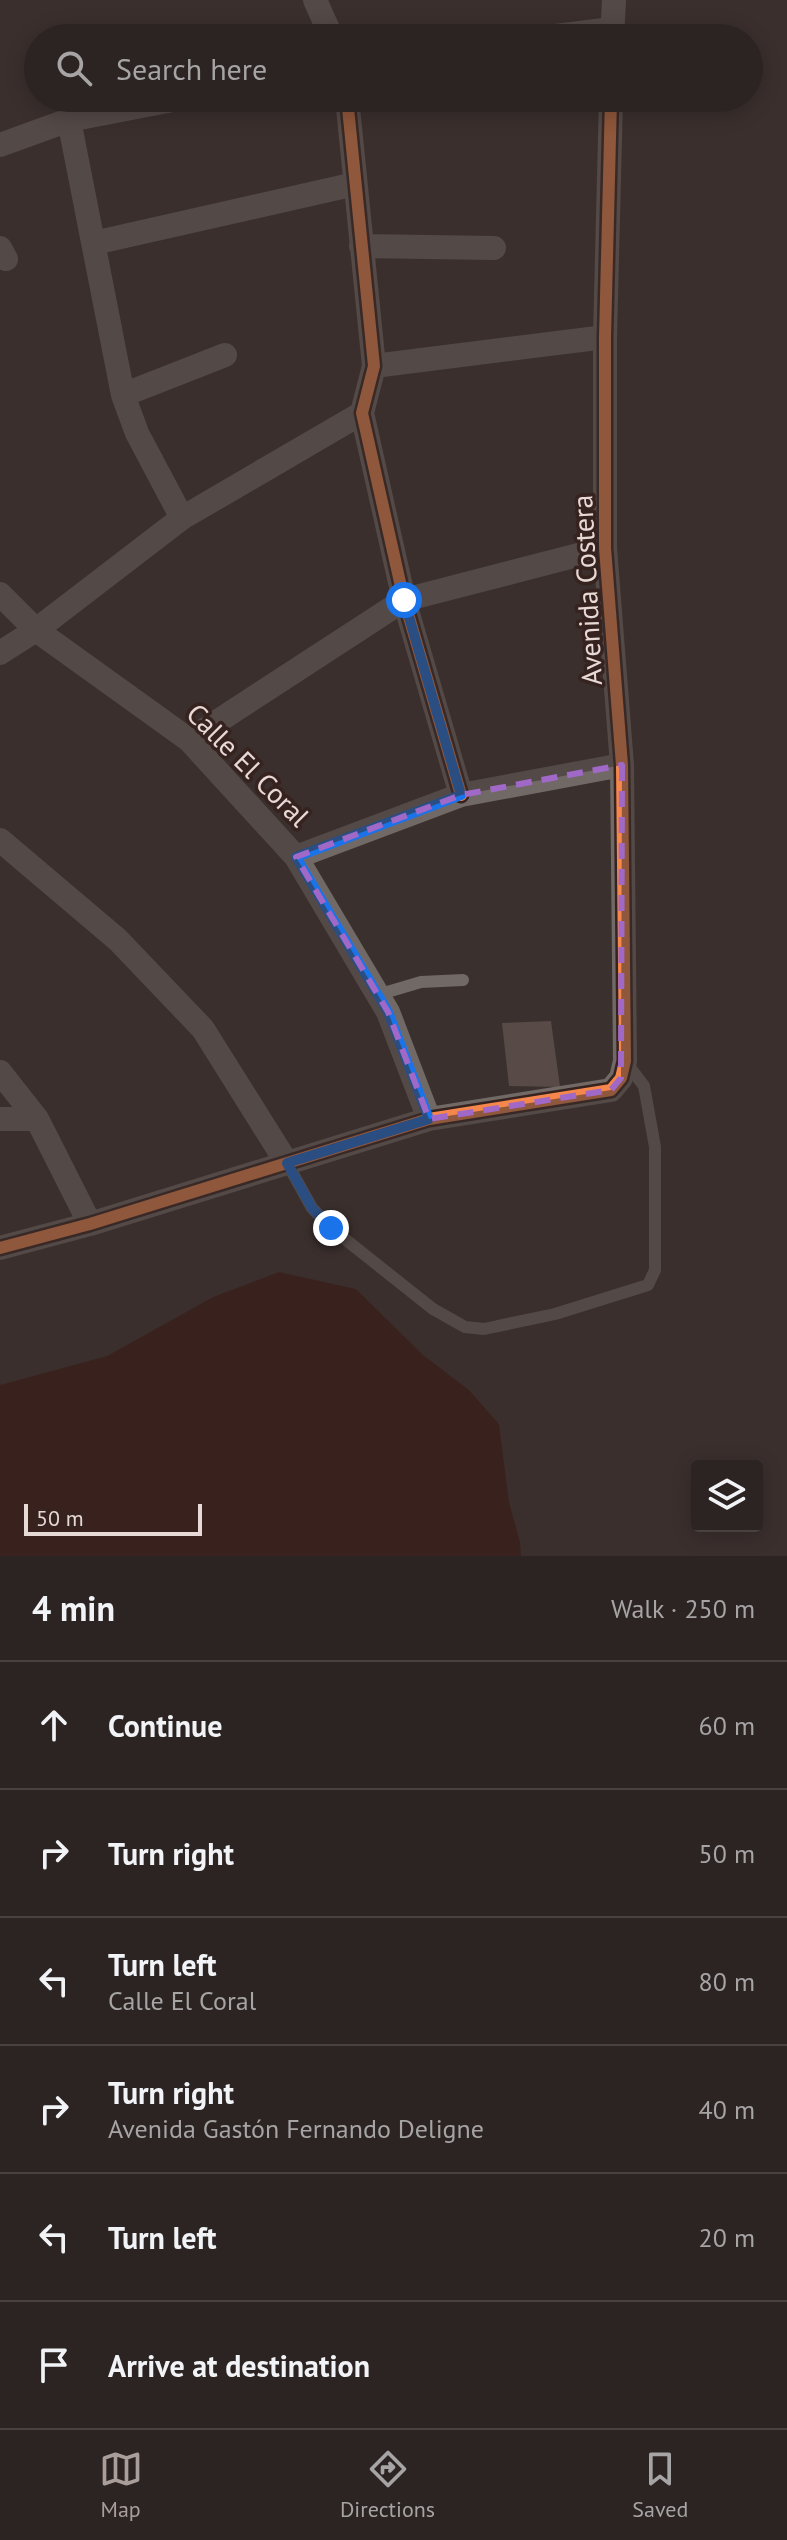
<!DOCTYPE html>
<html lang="en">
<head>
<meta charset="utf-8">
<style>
	:root { --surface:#2c2422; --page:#38302f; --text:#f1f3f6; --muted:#a6a4a5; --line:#484140; --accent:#aa9e9b }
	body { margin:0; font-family:"PT Sans",sans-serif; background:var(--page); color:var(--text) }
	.controls { position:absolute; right:24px; bottom:24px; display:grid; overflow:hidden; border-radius:8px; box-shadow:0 4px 20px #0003 }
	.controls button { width:72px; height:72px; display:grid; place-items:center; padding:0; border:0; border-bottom:2px solid var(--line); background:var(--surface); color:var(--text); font:40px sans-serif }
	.scale { position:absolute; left:24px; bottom:20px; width:178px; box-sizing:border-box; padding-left:8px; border:4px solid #e7d9d6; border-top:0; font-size:22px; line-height:28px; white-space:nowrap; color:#e7d9d6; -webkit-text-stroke:6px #36221e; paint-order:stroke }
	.stop { position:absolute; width:24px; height:24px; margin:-18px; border:6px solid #1a73e8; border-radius:50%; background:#fff }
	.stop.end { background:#1a73e8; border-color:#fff; box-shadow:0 2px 8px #0008 }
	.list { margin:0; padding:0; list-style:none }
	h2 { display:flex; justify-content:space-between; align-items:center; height:104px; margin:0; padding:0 32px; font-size:34px }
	h2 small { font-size:26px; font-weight:400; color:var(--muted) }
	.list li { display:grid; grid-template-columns:52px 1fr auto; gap:24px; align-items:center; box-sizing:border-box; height:128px; padding:0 32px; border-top:2px solid var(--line) }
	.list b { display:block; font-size:30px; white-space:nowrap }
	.list p { margin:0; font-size:26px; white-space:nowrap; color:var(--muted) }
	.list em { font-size:26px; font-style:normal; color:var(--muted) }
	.icon { flex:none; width:44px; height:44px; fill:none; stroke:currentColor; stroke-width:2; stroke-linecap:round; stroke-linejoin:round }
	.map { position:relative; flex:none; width:787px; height:1556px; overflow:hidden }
	.search { position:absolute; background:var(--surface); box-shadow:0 4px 20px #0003; left:24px; right:24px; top:24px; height:88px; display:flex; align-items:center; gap:20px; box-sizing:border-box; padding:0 28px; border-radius:44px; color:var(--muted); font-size:30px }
	.sheet { height:872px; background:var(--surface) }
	nav { display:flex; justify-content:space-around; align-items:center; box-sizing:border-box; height:112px; border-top:2px solid var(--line); background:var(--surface); font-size:22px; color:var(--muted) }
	nav a { display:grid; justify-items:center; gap:4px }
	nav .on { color:var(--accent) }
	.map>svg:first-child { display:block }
	.water { fill:#39130a }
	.building { fill:#584a47 }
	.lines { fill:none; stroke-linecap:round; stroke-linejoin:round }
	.service { stroke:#716966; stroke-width:12 }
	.minor { stroke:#716966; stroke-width:24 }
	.cycleway-casing { stroke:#36221e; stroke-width:17 }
	.cycleway { stroke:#f5874c; stroke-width:12 }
	.route { stroke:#1a73e8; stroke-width:10 }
	.marked { fill:none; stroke:#a169c7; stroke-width:6; stroke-dasharray:16 10; stroke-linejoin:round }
	.labels { text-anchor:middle; stroke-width:7; stroke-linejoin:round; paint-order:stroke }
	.street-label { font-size:28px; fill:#e7d9d6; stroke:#36221e }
</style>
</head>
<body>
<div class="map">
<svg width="787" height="1556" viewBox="0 0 787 1556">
	<rect width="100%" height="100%" fill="#3a302d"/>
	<path class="water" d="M279,1272l77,17 67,66 46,35 30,34 10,78 11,40 1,14h-521v-171l107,-29 106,-59z"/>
	<path class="building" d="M551,1021l9,66 -51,-1 -7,-63z"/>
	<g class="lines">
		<path class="service" d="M377,995l44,-13 42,-2
			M287,1163l25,45 19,20 102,81 32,18 19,2 71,-15 93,-29 7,-15v-123l-11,-61 -19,-25"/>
		<path class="minor" d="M315,0l17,38
			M540,38l72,-9
			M612,38l2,-38
			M347,98l27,268 -12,47 42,187 57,195
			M69,120l54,275 14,38 45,85
			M0,145l69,-25 114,-22
			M94,243l261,-59
			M361,246l133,2
			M0,248l6,11
			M374,366l231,-29
			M123,395l102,-40
			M0,594l36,36 153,110 107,117 92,155 41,107
			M0,653l36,-23 146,-112 180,-105
			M189,740l215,-140 201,-52
			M0,840l118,100 85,89 84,134
			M296,857l165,-62 161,-30
			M0,1072l37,47 53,105
			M0,1119h37
			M0,1248l90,-24 339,-105 182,-29 10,-12 4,-17 -3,-296 -17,-217v-211l6,-239"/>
		<g class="cycleway-casing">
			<path id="cycleway" d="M347,98l27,268 -12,47 42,187 57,195
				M0,1248l90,-24 339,-105 182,-29 10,-12 4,-17 -3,-296 -17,-217v-211l6,-239"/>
		</g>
		<use href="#cycleway" class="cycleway"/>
	</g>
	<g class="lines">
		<path class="route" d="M331,1228l-19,-20 -25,-45 142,-44 -41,-107 -92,-155 165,-62 -57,-195"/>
	</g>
	<path d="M0 0H787V1556H0ZM622,765l-1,313 -10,12 -182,29 -41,-107 -92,-155 165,-62z" fill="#3a302d" fill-opacity=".55" fill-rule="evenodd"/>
	<path class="marked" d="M622,765l-1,313 -10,12 -182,29 -41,-107 -92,-155 165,-62z"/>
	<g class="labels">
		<g class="street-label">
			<text transform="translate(587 590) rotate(-93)" y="10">Avenida Costera</text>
			<text transform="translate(248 765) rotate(45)" y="10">Calle El Coral</text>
		</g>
	</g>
</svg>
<div class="controls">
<button><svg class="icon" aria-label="layers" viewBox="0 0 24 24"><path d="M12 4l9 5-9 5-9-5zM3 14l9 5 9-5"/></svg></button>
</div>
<div class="scale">50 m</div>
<div class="stop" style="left:404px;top:600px"></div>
<div class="stop end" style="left:331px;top:1228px"></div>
<div class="search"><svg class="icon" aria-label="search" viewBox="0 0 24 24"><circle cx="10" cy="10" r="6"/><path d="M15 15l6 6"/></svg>Search here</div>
</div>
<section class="sheet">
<h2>4 min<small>Walk · 250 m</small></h2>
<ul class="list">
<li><svg class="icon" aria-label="ahead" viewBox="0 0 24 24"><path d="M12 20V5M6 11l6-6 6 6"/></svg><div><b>Continue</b></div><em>60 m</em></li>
<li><svg class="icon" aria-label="right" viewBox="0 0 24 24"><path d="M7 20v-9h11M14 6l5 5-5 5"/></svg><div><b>Turn right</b></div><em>50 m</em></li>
<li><svg class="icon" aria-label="left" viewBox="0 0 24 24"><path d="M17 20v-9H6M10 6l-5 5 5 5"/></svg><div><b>Turn left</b><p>Calle El Coral</p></div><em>80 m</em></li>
<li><svg class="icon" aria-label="right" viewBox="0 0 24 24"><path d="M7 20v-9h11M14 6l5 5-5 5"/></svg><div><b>Turn right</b><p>Avenida Gastón Fernando Deligne</p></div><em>40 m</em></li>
<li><svg class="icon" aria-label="left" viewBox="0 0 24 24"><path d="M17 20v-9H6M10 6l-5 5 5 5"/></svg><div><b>Turn left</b></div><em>20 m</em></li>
<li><svg class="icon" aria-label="arrive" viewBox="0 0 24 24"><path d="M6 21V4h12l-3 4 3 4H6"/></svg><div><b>Arrive at destination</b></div></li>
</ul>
</section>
<nav>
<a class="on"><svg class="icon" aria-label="map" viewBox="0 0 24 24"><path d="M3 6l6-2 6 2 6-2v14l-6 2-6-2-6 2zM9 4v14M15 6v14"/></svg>Map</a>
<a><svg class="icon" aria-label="directions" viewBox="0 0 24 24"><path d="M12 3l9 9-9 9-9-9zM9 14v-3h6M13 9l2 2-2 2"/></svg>Directions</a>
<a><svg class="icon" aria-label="saved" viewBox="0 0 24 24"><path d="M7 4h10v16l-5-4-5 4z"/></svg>Saved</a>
</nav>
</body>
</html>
